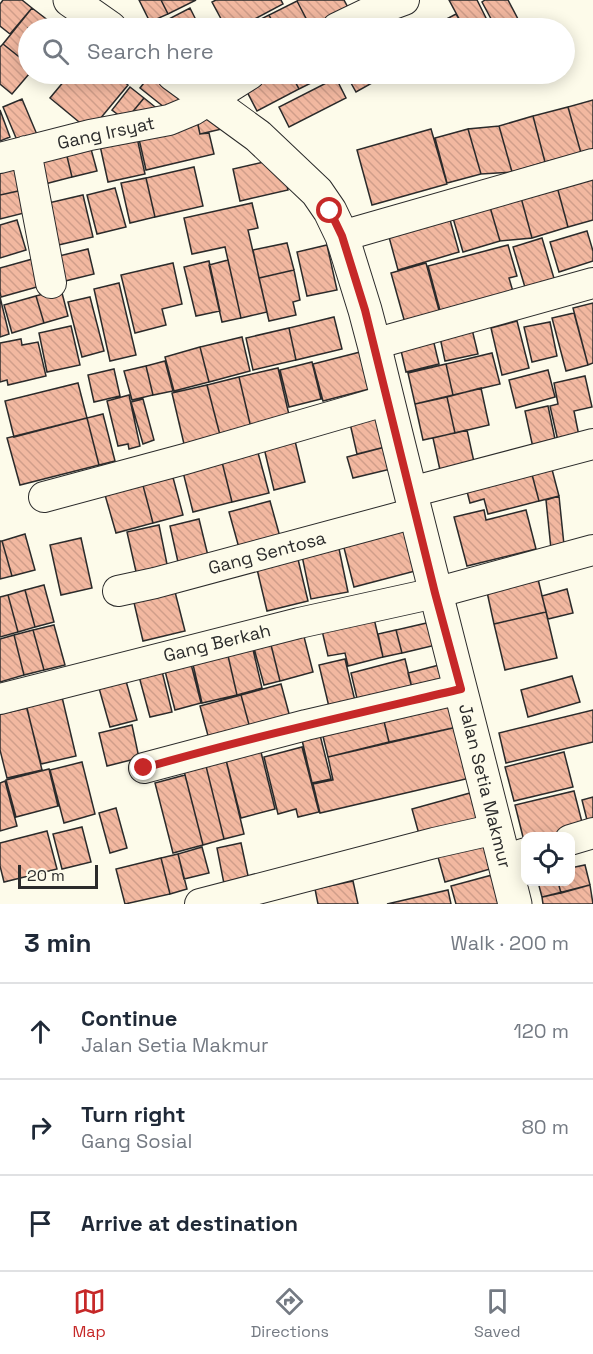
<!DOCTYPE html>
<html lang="en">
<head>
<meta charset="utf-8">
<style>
	:root { --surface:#fff; --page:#f2f2f3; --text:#1f2937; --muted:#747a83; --line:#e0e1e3; --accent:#c62828 }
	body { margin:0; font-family:"Space Grotesk",sans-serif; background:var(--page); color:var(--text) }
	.controls { position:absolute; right:18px; bottom:18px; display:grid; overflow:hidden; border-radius:12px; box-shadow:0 3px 15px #0003 }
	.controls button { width:54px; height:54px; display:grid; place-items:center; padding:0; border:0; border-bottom:2px solid var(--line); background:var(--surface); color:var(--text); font:30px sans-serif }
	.scale { position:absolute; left:18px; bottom:15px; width:80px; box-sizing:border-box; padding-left:6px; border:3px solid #2b2b2b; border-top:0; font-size:16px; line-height:21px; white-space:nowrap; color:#2b2b2b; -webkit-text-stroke:4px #fdfbea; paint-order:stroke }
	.stop { position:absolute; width:18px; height:18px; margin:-14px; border:4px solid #c62828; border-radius:50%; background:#fff }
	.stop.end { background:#c62828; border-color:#fff; box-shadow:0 2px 6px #0008 }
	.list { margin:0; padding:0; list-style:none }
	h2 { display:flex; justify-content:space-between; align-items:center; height:78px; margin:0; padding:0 24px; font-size:26px }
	h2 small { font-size:20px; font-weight:400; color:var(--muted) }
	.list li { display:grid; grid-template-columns:39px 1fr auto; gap:18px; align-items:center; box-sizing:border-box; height:96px; padding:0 24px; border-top:2px solid var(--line) }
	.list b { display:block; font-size:22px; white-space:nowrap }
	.list p { margin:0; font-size:20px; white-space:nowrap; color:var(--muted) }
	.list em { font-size:20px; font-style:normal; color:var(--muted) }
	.icon { flex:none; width:33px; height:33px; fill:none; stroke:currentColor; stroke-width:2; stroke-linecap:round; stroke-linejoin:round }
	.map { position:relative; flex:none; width:593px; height:904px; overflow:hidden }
	.search { position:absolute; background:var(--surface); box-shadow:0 3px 15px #0003; left:18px; right:18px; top:18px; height:66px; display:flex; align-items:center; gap:15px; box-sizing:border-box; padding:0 21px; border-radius:33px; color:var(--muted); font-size:22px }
	.sheet { height:366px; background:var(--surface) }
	nav { display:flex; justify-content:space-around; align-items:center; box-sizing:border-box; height:84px; border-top:2px solid var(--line); background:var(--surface); font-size:16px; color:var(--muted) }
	nav a { display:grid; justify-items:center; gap:3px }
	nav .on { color:var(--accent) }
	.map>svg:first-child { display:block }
	.building { fill:url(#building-back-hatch); stroke:#2b2b2b; stroke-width:1.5 }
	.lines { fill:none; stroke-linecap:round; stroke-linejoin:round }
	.minor-casing { stroke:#2b2b2b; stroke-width:32 }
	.major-casing { stroke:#2b2b2b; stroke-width:35 }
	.minor { stroke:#fdfbea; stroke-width:30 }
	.major { stroke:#fdfbea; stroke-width:33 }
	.route { stroke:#c62828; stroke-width:8 }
	.labels { text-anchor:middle; stroke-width:4.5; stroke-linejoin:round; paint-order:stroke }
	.street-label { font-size:18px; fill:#2b2b2b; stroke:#fdfbea }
</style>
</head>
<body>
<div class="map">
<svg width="593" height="904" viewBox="0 0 593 904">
	<defs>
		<pattern id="building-back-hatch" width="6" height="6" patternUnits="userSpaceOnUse" patternTransform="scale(1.5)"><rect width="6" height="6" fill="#f2b8a0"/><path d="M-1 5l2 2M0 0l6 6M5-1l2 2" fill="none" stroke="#d09e8a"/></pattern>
	</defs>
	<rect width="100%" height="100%" fill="#fdfbea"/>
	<path class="building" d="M3,0h19l10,8 -22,26 -10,-8v-22z
		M139,0h22l7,14 -18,8z
		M161,0h35l-28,14z
		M216,0h65l2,4 -45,24h-12l-14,-26z
		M298,0h46l9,17 -23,11h-19l-14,-27z
		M449,0h28l14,28h-27z
		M485,0h23l11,21 -14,7h-9l-14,-26z
		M297,1l14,27h-35l-7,-13z
		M32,8l26,20h-30v36l-25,-20z
		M190,8l8,16 -10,4h-22l-3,-6z
		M456,14l8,14h-27l-2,-3z
		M269,15l7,13h-23l-2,-4z
		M3,44l25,20 1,10 -17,20 -12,-10v-37z
		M70,74h44l14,11 -38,46 -40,-33z
		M151,74h4l32,25 -13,16 -34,-27z
		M259,74h32l8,15 -42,22 -15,-29z
		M291,74h38l-30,15z
		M346,74h42l-32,18z
		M336,78l10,20 -57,29 -10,-20z
		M130,87l14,11 -24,29 1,-10 -9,-7z
		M144,98l21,17h-35z
		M22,99l16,38 -19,8 -16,-38z
		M593,100v49l-12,4 -13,-46z
		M568,107l13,46 -36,9 -12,-46z
		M0,110l10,27 -10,4z
		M222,110l4,18 -26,6 -4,-18z
		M196,116l4,18 9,-1 5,21 -68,16 -9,-40z
		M533,116l12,46 -33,10 -13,-46z
		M499,126l13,46 -31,2 -13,-45z
		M431,129l16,55 -75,21 -15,-55z
		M468,129l13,45 -34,9 -12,-45z
		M136,133l9,41 -37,8 -9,-41z
		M88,138l9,33 -25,6 -8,-33z
		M64,144l8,33 -31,8 -8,-33z
		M281,158l7,32 -48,11 -7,-32z
		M16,161l7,29 -23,5v-30z
		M194,167l9,39 -48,11 -9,-39z
		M593,173v47l-25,7 -12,-44z
		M146,178l9,39 -25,6 -9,-40z
		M556,183l12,44 -36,11 -12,-44z
		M115,188l11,39 -29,7 -10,-39z
		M23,190l5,22 -28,7v-24z
		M520,194l12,44 -32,3 -13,-44z
		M83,195l10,42 -39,9 -10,-42z
		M487,197l13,44 -37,11 -13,-44z
		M252,203l6,25 -10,2 19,82 -26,6 -16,-71 -33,7 -8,-36z
		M447,209l12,43 -61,18 -12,-44z
		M17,220l9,30 -26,8v-33z
		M587,231l6,20v10l-34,11 -9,-30z
		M542,238l14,47 -29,9 -14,-47z
		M287,243l7,27 -35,8 -6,-28z
		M327,245l10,45 -30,6 -10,-44z
		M508,245l9,31 -8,2 5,17 -73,19 -13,-48z
		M88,249l6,25 -33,8 -6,-25z
		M36,258l8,27 -43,12 -1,-5v-24z
		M228,260l13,58 -19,4 -13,-57z
		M209,261l11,50 -24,5 -12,-49z
		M173,263l9,41 -20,5 4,16 -31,8 -14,-58z
		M426,263l14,51 -35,9 -14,-50z
		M294,270l6,30 -7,2 3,13 -27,6 -10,-43z
		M119,283l17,72 -26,6 -16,-72z
		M61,289l7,27 -24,7 -8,-27z
		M36,296l8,27 -32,10 -8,-28z
		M0,297l9,37 -9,3z
		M90,297l14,54 -22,6 -14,-55z
		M593,303v60l-5,2 -15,-57z
		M574,313l14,52 -22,6 -14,-53z
		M334,317l8,32 -46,11 -7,-32z
		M470,321l8,33 -33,7 -7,-33z
		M517,321l12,47 -27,7 -11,-47z
		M550,322l7,34 -25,6 -8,-35z
		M71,326l9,39 -33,7 -8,-39z
		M289,328l7,32 -43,10 -7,-32z
		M432,335l7,29 -33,8 -7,-30z
		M242,337l8,34 -41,11 -9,-35z
		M21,339l1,6 16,-3 8,34 -38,9 -1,-5 -7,2v-39z
		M200,347l9,35 -35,9 -9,-34z
		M368,350l9,37 -54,14 -10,-37z
		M492,353l8,31 -47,11 -7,-31z
		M165,361l8,30 -20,4 -7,-29z
		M312,362l9,37 -32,8 -9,-37z
		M446,364l7,31 -38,9 -7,-31z
		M146,366l7,29 -21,5 -8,-29z
		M278,368l12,51 -39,9 -12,-51z
		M114,369l6,27 -26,6 -6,-27z
		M548,370l7,27 -39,11 -7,-28z
		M585,376l7,31 -18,4 5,25 -21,5 -8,-35 8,-2 -4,-21z
		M239,377l12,51 -31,7 -13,-50z
		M78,383l9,35 -73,19 -9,-36z
		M207,385l13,50 -36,9 -12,-51z
		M481,388l8,37 -34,8 -8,-36z
		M129,395l11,51 -11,3 -1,-5 -10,2 -11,-45z
		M447,397l8,36 -32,7 -8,-36z
		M143,399l11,41 -11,4 -12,-42z
		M548,406l10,47 -23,4 -10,-46z
		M380,411l9,35 -32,8 -8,-35z
		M103,414l12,47 -16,4 -12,-47z
		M87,418l12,47 -79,20 -13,-47z
		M467,430l7,32 -34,8 -7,-32z
		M295,441l10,41 -31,8 -10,-42z
		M389,446l6,22 -42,10 -6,-21z
		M257,449l12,44 -37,9 -11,-44z
		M221,458l11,44 -39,10 -11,-44z
		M549,458l10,38 -20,5 -10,-38z
		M529,463l10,38 -51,13 -4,-15 -14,4 -6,-23z
		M171,470l12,45 -30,8 -12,-45z
		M141,478l12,45 -37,10 -13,-45z
		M559,496l5,49 -13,4 -5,-49z
		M270,501l12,43 -41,11 -12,-43z
		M484,510l2,10 40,-10 10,39 -69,17 -13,-49z
		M199,519l11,45 -30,7 -10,-45z
		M408,523l11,47 -65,17 -12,-47z
		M159,525l9,44 -31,7 -10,-44z
		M25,534l10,36 -23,6 -10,-35z
		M81,538l11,50 -31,7 -11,-50z
		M0,541h2l10,35 -12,3z
		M338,544l10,48 -37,7 -10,-48z
		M297,555l11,46 -41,10 -11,-46z
		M538,579l8,33 -52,12 -7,-32z
		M173,584l12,47 -42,10 -11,-47z
		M44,585l10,37 -19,5 -10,-37z
		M567,589l6,24 -25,6 -6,-23z
		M25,590l10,37 -17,5 -10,-37z
		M8,595l10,37 -18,5v-40z
		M372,610l11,47 -35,9 -3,-13 -17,3 -8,-34z
		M546,612l11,46 -52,12 -11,-46z
		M431,622l5,23 -34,8 -6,-23z
		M54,625l11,40 -21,5 -11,-40z
		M301,625l12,47 -33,9 -12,-48z
		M33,630l11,40 -20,5 -10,-40z
		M396,630l6,23 -19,4 -5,-23z
		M268,633l12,48 -16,4 -13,-48z
		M14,635l10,40 -24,7v-43z
		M251,641l11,47 -25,7 -11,-48z
		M226,647l11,48 -35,8 -11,-47z
		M189,656l12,47 -26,7 -12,-47z
		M345,659l11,46 -26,6 -11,-46z
		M405,659l9,37 -54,15 -9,-38z
		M160,663l12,49 -22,5 -13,-48z
		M447,663l6,23 -39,10 -6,-23z
		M572,676l8,26 -52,15 -7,-27z
		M126,681l11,39 -27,7 -11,-39z
		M281,684l10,37 -40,11 -10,-37z
		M450,693l7,34 -68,15 -8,-33z
		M241,695l10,37 -41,11 -10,-37z
		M62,697l14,59 -35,8 -15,-59z
		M27,708l15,62 -35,8 -7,-28v-36z
		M381,709l8,33 -61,15 -8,-33z
		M593,710v32l-87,21 -7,-30z
		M132,725l7,33 -32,8 -8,-33z
		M457,727l13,51 -150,35 -7,-29 20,-4 -5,-23z
		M320,735l11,44 -19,4 -10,-43z
		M302,747l17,65 -21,5 -2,-8 -18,5 -14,-57z
		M260,748l15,61 -34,9 -16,-62z
		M564,752l9,35 -59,14 -9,-34z
		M225,756l19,78 -20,5 -19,-77z
		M82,762l13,52 -31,9 -14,-53z
		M205,762l19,77 -21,6 -20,-78z
		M49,769l9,37 -42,11 -10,-37z
		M185,775l18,70 -30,8 -18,-70z
		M5,781l12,45 -17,5v-48z
		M574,791l10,39 -26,6h-32l-1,9 -10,-40z
		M470,793l11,37 -59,15 -10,-36z
		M593,797v30l-4,1 -7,-28z
		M116,808l11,40 -17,5 -11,-40z
		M82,827l9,35 -29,7 -9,-35z
		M47,831l10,38 -53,13 -4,-16v-23z
		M482,838l8,31 -45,13 -9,-32z
		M241,843l9,42 -25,4 -8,-41z
		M202,847l7,26 -25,6 -6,-25z
		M178,854l9,35 -17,5 -9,-36z
		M161,858l9,36 -45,10 -9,-35z
		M585,865l5,20 -29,8 -3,-11h12v-14z
		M492,875l8,29h-44l-5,-18z
		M353,881l5,23h-40l-3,-15z
		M538,882h20l3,11 -19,4z
		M590,885l3,19h-50l-1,-7z
		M448,890l3,14h-64z"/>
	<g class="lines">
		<g class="minor-casing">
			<path id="minor" d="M337,28l29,-14 38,-14
				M26,151l25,132
				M0,158l90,-23 79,-15 24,-10 57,-36
				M342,236l251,-72
				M374,344l219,-61
				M411,492l182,-48
				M44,497l141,-38 203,-59
				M118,591l37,-8 260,-70
				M0,699l299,-76 136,-30 158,-43
				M144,768l162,-43 155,-36
				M570,840l23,-7
				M504,860l22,-7
				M200,904l234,-61 62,-14"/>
		</g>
		<g class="major-casing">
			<path id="major" d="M70,0l40,28
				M173,74l85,62 59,56 13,19 12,25 23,74 9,34c45,187 94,373 141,560"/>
		</g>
		<use href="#minor" class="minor"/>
		<use href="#major" class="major"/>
	</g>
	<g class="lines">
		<path class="route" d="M144,768c104,-30 211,-54 317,-79l-26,-96 -70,-283 -23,-74 -12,-25"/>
	</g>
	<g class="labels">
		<g class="street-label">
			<text transform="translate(106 133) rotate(-12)" y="6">Gang Irsyat</text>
			<text transform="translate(267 553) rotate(-15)" y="6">Gang Sentosa</text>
			<text transform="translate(217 643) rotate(-14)" y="6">Gang Berkah</text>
			<text transform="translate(485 786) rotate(76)" y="6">Jalan Setia Makmur</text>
		</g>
	</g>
</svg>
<div class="controls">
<button><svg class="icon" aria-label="locate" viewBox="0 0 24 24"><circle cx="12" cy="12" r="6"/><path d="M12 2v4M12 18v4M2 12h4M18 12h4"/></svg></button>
</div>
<div class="scale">20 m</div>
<div class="stop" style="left:330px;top:211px"></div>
<div class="stop end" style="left:144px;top:768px"></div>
<div class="search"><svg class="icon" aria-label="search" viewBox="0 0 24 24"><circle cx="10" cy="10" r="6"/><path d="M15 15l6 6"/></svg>Search here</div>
</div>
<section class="sheet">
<h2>3 min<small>Walk · 200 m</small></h2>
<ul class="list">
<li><svg class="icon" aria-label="ahead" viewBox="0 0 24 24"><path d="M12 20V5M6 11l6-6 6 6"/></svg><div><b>Continue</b><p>Jalan Setia Makmur</p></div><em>120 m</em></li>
<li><svg class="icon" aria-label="right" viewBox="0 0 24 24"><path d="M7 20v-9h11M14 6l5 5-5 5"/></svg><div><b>Turn right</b><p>Gang Sosial</p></div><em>80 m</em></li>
<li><svg class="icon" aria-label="arrive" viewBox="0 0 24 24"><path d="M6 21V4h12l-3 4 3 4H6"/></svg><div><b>Arrive at destination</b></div></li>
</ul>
</section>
<nav>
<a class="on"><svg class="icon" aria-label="map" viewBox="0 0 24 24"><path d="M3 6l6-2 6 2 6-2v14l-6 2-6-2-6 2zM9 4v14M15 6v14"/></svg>Map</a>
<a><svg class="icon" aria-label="directions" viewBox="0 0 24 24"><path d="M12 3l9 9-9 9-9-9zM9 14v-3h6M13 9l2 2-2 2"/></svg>Directions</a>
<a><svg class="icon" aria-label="saved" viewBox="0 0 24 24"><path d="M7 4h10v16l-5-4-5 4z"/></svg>Saved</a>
</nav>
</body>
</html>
